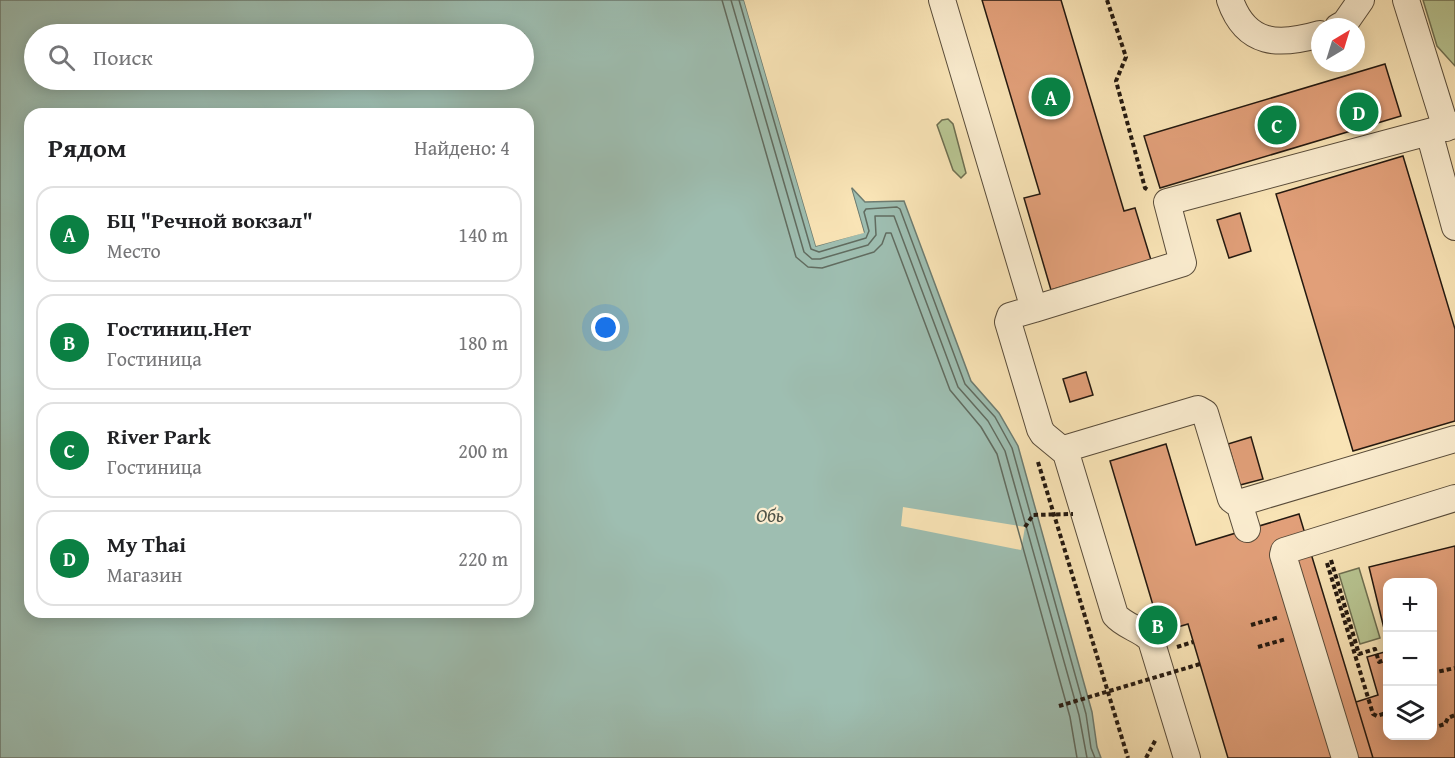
<!DOCTYPE html>
<html lang="ru">
<head>
<meta charset="utf-8">
<style>
	:root { --surface:#fff; --page:#f6f6f6; --text:#202124; --muted:#757577; --line:#e0e0e0; --accent:#0b8043 }
	body { margin:0; font-family:"Gentium Book Plus",serif; background:var(--page); color:var(--text) }
	.controls { position:absolute; right:18px; bottom:18px; display:grid; overflow:hidden; border-radius:12px; box-shadow:0 3px 15px #0003 }
	.controls button { width:54px; height:54px; display:grid; place-items:center; padding:0; border:0; border-bottom:2px solid var(--line); background:var(--surface); color:var(--text); font:30px sans-serif }
	.compass { position:absolute; left:1311px; top:18px; width:54px; height:54px; border-radius:50%; background:var(--surface); box-shadow:0 3px 15px #0003; rotate:38deg }
	.you { position:absolute; left:606px; top:328px; width:21px; height:21px; margin:-15px; border:4px solid #fff; border-radius:50%; background:#1a73e8; box-shadow:0 0 0 9px #1a73e833 }
	.badge { display:grid; place-items:center; width:39px; height:39px; border-radius:50%; background:var(--accent); color:#fff; font-size:20px; font-weight:700 }
	.pin { position:absolute; translate:-50% -50%; border:3px solid #fff; box-shadow:0 2px 6px #0006 }
	.list { margin:0; padding:0; list-style:none }
	h2 { display:flex; justify-content:space-between; align-items:center; height:78px; margin:0; padding:0 24px; font-size:26px }
	h2 small { font-size:20px; font-weight:400; color:var(--muted) }
	.list li { display:grid; grid-template-columns:39px 1fr auto; gap:18px; align-items:center; box-sizing:border-box; height:96px; margin:0 12px 12px; padding:0 12px; border:2px solid var(--line); border-radius:18px }
	.list b { display:block; font-size:22px; white-space:nowrap }
	.list p { margin:0; font-size:20px; white-space:nowrap; color:var(--muted) }
	.list em { font-size:20px; font-style:normal; color:var(--muted) }
	.icon { flex:none; width:33px; height:33px; fill:none; stroke:currentColor; stroke-width:2; stroke-linecap:round; stroke-linejoin:round }
	.map { position:relative; flex:none; width:1455px; height:758px; overflow:hidden }
	.search { position:absolute; background:var(--surface); box-shadow:0 3px 15px #0003; left:24px; top:24px; width:510px; height:66px; display:flex; align-items:center; gap:15px; box-sizing:border-box; padding:0 21px; border-radius:33px; color:var(--muted); font-size:22px }
	.panel { position:absolute; background:var(--surface); box-shadow:0 3px 15px #0003; left:24px; top:108px; width:510px; height:510px; border-radius:18px }
	.map>svg:first-child { display:block }
	.green { fill:#b8c592; stroke:#6e6f51; stroke-width:1.5 }
	.water { fill:#9ebeb1; stroke:#6d7c71; stroke-width:1.5; fill-rule:evenodd }
	.pier { fill:#f9e4b6 }
	.lines { fill:none; stroke-linecap:round; stroke-linejoin:round }
	.shore { stroke:#616c60; stroke-width:1.5 }
	.building { fill:#e19f79; stroke:#241910; stroke-width:1.5 }
	.minor-casing { stroke:#594c3a; stroke-width:28 }
	.path { stroke:#241910; stroke-width:4; stroke-dasharray:4.5 3; stroke-linecap:butt }
	.minor { stroke:#fbedd0; stroke-width:26 }
	.path-bridge { stroke:#241910; stroke-width:4; stroke-dasharray:4.5 3; stroke-linecap:butt }
	.labels { text-anchor:middle; stroke-width:4.5; stroke-linejoin:round; paint-order:stroke }
	.water-label { font-size:20px; font-style:italic; fill:#4f5348; stroke:#fbedd0 }
</style>
</head>
<body>
<div class="map">
<svg width="1455" height="758" viewBox="0 0 1455 758">
	<rect width="100%" height="100%" fill="#f9e4b6"/>
	<filter id="stains"><feTurbulence type="fractalNoise" baseFrequency=".00333" numOctaves="4"/><feColorMatrix values="0 0 0 0 .2 0 0 0 0 .09 0 0 0 0 .02 0 0 0 .5 -.17"/></filter>
	<radialGradient id="worn" r=".72"><stop offset=".6" stop-color="#630" stop-opacity="0"/><stop offset="1" stop-color="#630" stop-opacity=".3"/></radialGradient>
	<path class="green" d="M1423,0h32v66l-18,-20z
		M948,119l5,5 13,49 -5,5 -8,-8 -16,-45 5,-5z
		M1359,568l21,70 -20,6 -21,-70z"/>
	<path class="water" d="M0,0h744l72,246 48,-14 -13,-45 14,15 39,-1 67,180 28,32 19,33 74,266 5,35 4,11h-1101zM34,34h490v46h-490zM30,114h498v498h-498z"/>
	<path class="pier" d="M744,0h3l71,243 42,-13 -12,-42 2,-4 4,2 -3,2 13,45 -48,13z
		M903,507l122,20 -4,23 -120,-24z"/>
	<g class="lines">
		<path class="shore" d="M722,0l74,257 12,10 14,1 52,-16 8,-8 4,-11h5l59,157 31,37 16,27 73,263 7,41
			M731,0l73,252 8,7h8l48,-14 8,-10 -1,-19h19l64,171 30,34 17,30 74,264 8,43
			M739,0l72,249 8,3 47,-14 3,-7 -5,-19 2,-3 31,-2 3,2 65,175 30,33 17,31 74,266 5,34 4,10"/>
	</g>
	<path class="building" d="M982,0h79l63,211 11,-3 16,52 -100,30 -27,-92 16,-4z
		M1385,64l16,52 -241,72 -16,-52z
		M1403,156l52,173v92l-102,30 -77,-257z
		M1240,213l11,38 -22,7 -12,-38z
		M1086,372l7,23 -23,7 -7,-23z
		M1251,437l12,42 -23,6 -12,-41z
		M1166,444l30,101 103,-31 74,244h-145l-40,-134 -27,8 -51,-171z
		M1455,546v212h-82l-17,-56 22,-7 -11,-38 21,-6v85h44v-154h-44v63l-19,-78z"/>
	<g class="lines">
		<g class="minor-casing">
			<path id="minor" d="M942,0l92,309 149,-46 -16,-61 288,-77
				M1230,0c16,46 49,46 90,34
				M1406,0l40,128
				M1338,27l7,-4 16,-23
				M1429,132l26,95
				M1034,309l-24,7 -2,6 32,107 3,5 23,19 49,162c10,12 27,14 36,25l36,118
				M1064,449l134,-40 7,4 26,86 4,3 4,1 216,-64
				M1239,503l8,26
				M1345,758l-62,-203 1,-4 171,-53"/>
		</g>
		<path class="path" d="M1107,0l19,57 -10,24 29,107 3,2
			M1038,462l90,296
			M1331,560l28,94 16,-5 4,13 9,-3
			M1327,563l46,151 4,2 9,-3 2,3
			M1251,625l28,-8
			M1177,647l16,-5
			M1258,647l28,-8
			M1432,673l23,-5
			M1386,713l-1,-7 3,-5
			M1432,728l13,-4 3,-6 7,-3
			M1393,736l5,2 9,-2
			M1146,758l10,-19"/>
		<use href="#minor" class="minor"/>
		<path class="path-bridge" d="M1025,527l8,-12 40,-1
			M1059,706l141,-42"/>
	</g>
	<g class="labels">
		<g class="water-label">
			<text x="770" y="522">Обь</text>
		</g>
	</g>
	<rect width="100%" height="100%" filter="url(#stains)"/>
	<rect width="100%" height="100%" fill="url(#worn)"/>
</svg>
<div class="controls">
<button>+</button>
<button>−</button>
<button><svg class="icon" aria-label="layers" viewBox="0 0 24 24"><path d="M12 4l9 5-9 5-9-5zM3 14l9 5 9-5"/></svg></button>
</div>
<svg class="compass" viewBox="-18 -18 36 36"><path d="M0-13l5 13h-10z" fill="#e53935"/><path d="M0 13l5-13h-10z" fill="#757577"/></svg>
<div class="you"></div>
<div class="pin badge" style="left:1051px;top:97px">A</div>
<div class="pin badge" style="left:1158px;top:625px">B</div>
<div class="pin badge" style="left:1277px;top:125px">C</div>
<div class="pin badge" style="left:1359px;top:112px">D</div>
<div class="search"><svg class="icon" aria-label="search" viewBox="0 0 24 24"><circle cx="10" cy="10" r="6"/><path d="M15 15l6 6"/></svg>Поиск</div>
<section class="panel">
<h2>Рядом<small>Найдено: 4</small></h2>
<ul class="list">
<li><span class="badge">A</span><div><b>БЦ &quot;Речной вокзал&quot;</b><p>Место</p></div><em>140 m</em></li>
<li><span class="badge">B</span><div><b>Гостиниц.Нет</b><p>Гостиница</p></div><em>180 m</em></li>
<li><span class="badge">C</span><div><b>River Park</b><p>Гостиница</p></div><em>200 m</em></li>
<li><span class="badge">D</span><div><b>My Thai</b><p>Магазин</p></div><em>220 m</em></li>
</ul>
</section>
</div>
</body>
</html>
